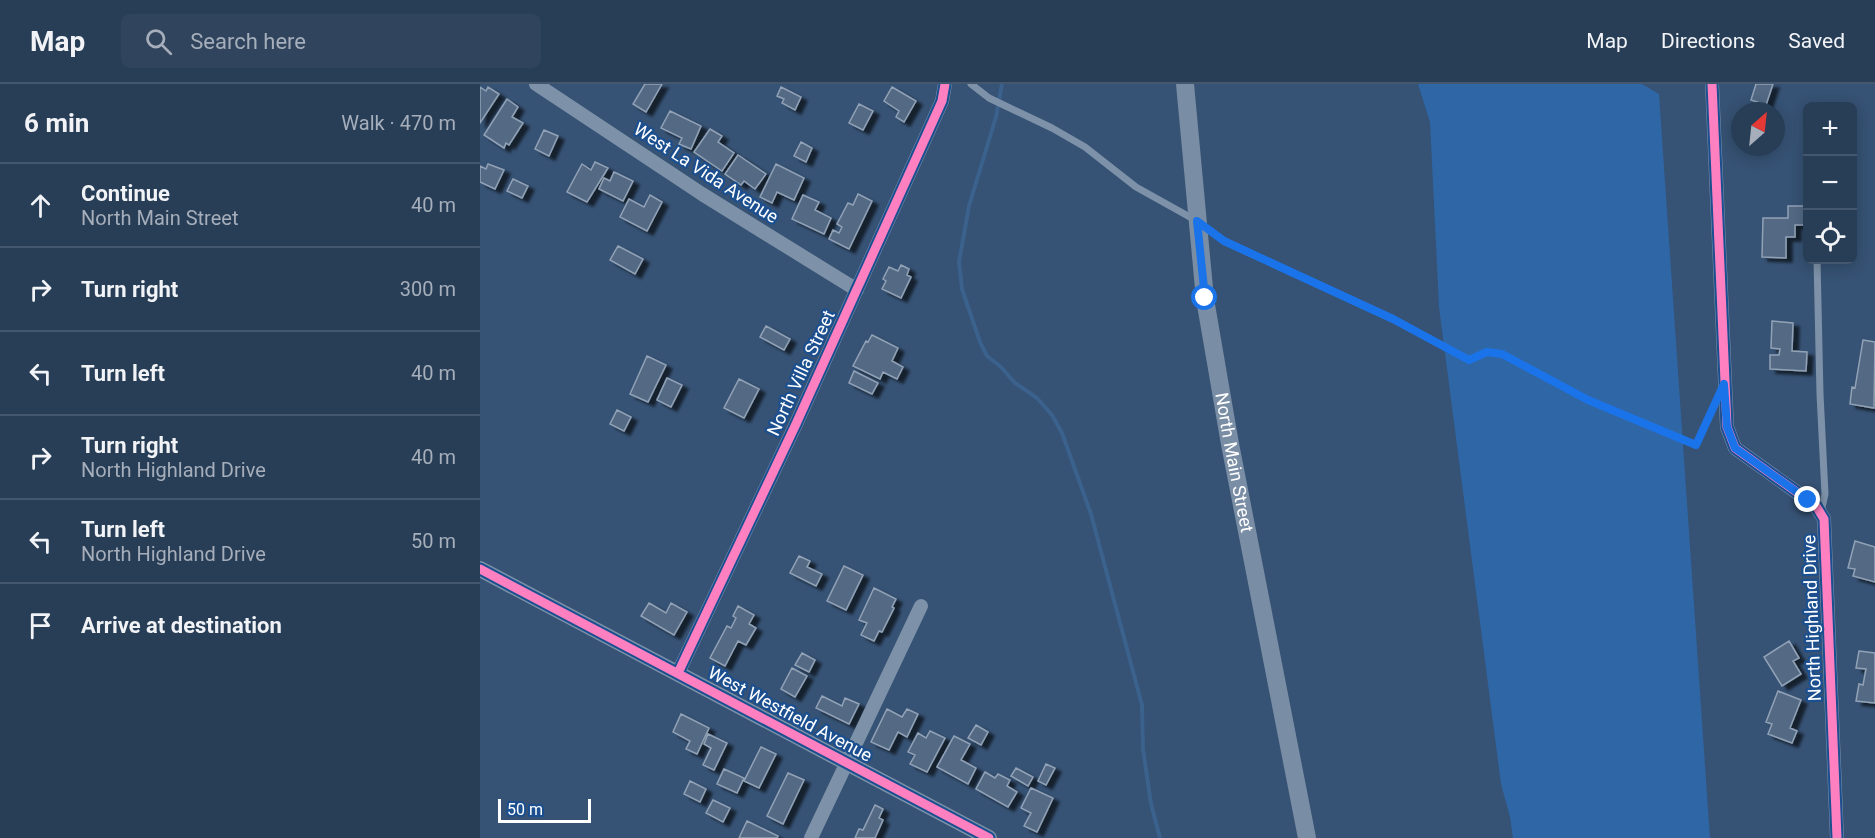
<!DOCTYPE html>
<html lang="en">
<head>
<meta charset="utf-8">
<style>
	:root { --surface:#283e57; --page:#30455d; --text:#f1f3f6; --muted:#a5aeba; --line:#44576d }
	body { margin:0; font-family:Roboto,sans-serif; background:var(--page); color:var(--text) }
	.controls { position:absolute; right:18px; top:18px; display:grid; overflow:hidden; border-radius:9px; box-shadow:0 3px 15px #0003 }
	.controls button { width:54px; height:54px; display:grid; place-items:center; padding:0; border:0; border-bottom:2px solid var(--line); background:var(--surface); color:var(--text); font:30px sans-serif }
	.compass { position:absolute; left:1251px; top:18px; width:54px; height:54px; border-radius:50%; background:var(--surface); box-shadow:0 3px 15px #0003; rotate:27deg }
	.scale { position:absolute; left:18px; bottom:15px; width:93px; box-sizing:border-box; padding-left:6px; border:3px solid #fff; border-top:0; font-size:16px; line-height:21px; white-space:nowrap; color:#fff; -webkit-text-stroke:4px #1b4f8f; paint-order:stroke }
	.stop { position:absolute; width:18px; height:18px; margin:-14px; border:4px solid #1a73e8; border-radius:50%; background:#fff }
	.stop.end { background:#1a73e8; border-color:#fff; box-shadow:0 2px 6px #0008 }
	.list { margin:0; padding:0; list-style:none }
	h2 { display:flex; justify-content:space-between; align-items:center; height:78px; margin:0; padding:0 24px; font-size:26px }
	h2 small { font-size:20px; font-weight:400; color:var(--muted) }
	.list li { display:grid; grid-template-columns:39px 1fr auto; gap:18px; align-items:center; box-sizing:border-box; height:84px; padding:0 24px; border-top:2px solid var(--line) }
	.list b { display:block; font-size:22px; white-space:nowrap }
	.list p { margin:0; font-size:20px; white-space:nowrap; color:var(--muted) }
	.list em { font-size:20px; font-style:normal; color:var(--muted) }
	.icon { flex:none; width:33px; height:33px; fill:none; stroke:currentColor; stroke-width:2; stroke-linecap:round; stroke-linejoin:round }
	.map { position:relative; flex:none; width:1395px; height:754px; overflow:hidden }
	header { display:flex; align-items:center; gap:36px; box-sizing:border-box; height:84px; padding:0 30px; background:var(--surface); border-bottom:2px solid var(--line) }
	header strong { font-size:28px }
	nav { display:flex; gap:33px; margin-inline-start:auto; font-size:21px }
	.search { width:420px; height:54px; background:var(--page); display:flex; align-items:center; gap:15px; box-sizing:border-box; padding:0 21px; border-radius:9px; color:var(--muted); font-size:22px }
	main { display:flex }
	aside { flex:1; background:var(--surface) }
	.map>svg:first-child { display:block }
	.green { fill:#2f66a5 }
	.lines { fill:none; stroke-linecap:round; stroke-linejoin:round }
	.stream { stroke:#3b618d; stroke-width:4 }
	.building { fill:#526984; stroke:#92a2b6; stroke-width:1.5; filter:url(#shadow) }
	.service { stroke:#7d92a8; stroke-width:7 }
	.minor { stroke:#7d92a8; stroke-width:14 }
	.tertiary { stroke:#7d92a8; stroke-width:16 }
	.secondary { stroke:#798da4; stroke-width:18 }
	.cycleway-casing { stroke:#1b4f8f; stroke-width:13 }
	.cycleway { stroke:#ff80c0; stroke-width:9 }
	.route { stroke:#1a73e8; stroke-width:8 }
	.labels { text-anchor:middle; stroke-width:4.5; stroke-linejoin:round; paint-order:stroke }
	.street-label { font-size:18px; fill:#fff; stroke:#1b4f8f }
</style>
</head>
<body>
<header>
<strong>Map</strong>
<div class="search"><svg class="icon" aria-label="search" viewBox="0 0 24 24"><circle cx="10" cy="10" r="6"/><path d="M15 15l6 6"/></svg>Search here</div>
<nav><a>Map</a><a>Directions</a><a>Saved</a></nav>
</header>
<main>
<aside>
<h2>6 min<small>Walk · 470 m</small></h2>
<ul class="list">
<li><svg class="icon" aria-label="ahead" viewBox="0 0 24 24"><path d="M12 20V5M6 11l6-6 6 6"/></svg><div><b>Continue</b><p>North Main Street</p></div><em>40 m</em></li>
<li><svg class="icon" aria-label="right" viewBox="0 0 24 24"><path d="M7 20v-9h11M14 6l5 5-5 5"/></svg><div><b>Turn right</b></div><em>300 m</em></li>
<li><svg class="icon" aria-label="left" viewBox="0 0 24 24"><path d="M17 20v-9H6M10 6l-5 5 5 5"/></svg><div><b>Turn left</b></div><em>40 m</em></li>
<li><svg class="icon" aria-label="right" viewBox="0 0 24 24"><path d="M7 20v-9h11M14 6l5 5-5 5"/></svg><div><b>Turn right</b><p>North Highland Drive</p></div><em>40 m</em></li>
<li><svg class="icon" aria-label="left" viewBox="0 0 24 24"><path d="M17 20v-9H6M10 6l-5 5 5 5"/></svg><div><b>Turn left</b><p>North Highland Drive</p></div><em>50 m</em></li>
<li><svg class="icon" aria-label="arrive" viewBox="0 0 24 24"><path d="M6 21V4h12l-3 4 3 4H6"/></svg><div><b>Arrive at destination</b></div></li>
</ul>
</aside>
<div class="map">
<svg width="1395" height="754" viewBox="0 0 1395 754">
	<defs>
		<filter id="shadow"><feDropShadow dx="6" dy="4" stdDeviation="1.5" flood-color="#0009"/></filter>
	</defs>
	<rect width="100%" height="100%" fill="#365274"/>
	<path class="green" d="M938,0h224l17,10 51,744h-197l-3,-21 -9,-33 -62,-477 -9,-185z"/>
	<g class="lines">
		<path class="stream" d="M522,0l-6,33 -27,89 -10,56 3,27 18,53 7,14 14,11 14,16 22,15 15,17 10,18 29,81 51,191 1,44 8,55 9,34"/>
	</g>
	<path class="building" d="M165,0h17l-16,28 -13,-8z
		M1276,0h17l-7,21 -15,-5z
		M0,3l6,4 2,-4 11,7 -19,29z
		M301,3l20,10 -6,13 -13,-7 2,-4 -7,-3z
		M412,3l24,14 -12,21 -8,-5 3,-6 -15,-10z
		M27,15l11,8 -6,10 11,6 -14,22 -3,-2 -2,5 -20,-13z
		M379,20l14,7 -10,19 -14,-7z
		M190,27l31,15 -10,23 -12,-5 3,-6 -21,-10z
		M230,45l12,7 -4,6 16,11 -12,18 -28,-19z
		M64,46l14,6 -9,20 -14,-7z
		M321,58l11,6 -6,14 -12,-6z
		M258,71l28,19 -11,15 -11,-8 -3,4 -16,-11z
		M115,78l13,6 -21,34 -20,-10 15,-28 9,6z
		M8,80l16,6 -9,19 -15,-7v-16l6,3z
		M296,80l28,14 -10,22 -17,-8 -5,11 -12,-6z
		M134,88l19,9 -10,20 -24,-12 5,-11 6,3z
		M33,95l15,7 -6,12 -15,-7z
		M378,110l14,7 -23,48 -20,-10 4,-9 6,3 3,-6 -5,-3 11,-21 5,2z
		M170,111l12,7 -15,29 -27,-14 9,-18 15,8z
		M323,111l16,7 -4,8 16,8 -7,16 -32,-15z
		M1308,122h18v19h-11v12h-9v21l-24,-1 1,-39h25z
		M138,162l25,13 -8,15 -25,-14z
		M421,181l8,4 -2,6 4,2 -10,21 -19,-9 4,-8 -3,-2 6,-12 9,4z
		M1292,237l21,2 -1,28 15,1 -1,19 -36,-2v-14h9l1,-6 -9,-1z
		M286,242l24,13 -6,11 -24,-13z
		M392,251l26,13 -6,13 11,6 -6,12 -14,-7 -3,7 -27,-13 13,-25 2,1z
		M1383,256l12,2 -1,66 -24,-4 2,-17 3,1z
		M167,272l19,9 -18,37 -18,-8z
		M374,287l24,12 -6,11 -23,-11z
		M187,294l15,7 -11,22 -14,-7z
		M259,295l20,10 -15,29 -20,-10z
		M137,326l14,7 -7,14 -14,-7z
		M1375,457l20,6v35l-22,-6 2,-7 -7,-1z
		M319,472l11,5 -3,6 15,7 -6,12 -26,-13z
		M364,482l19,9 -17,35 -19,-9z
		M394,504l22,11 -4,8 2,1 -12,24 -3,-1 -5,10 -13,-6 6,-12 -8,-3z
		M169,519l17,10 5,-10 16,9 -13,23 -33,-19z
		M258,522l16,9 -5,9 7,4 -10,17 -8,-4 -13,25 -15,-8 17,-32 4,2 5,-10 -3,-2z
		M1309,557l10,17 -6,3 8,13 -19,12 -18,-29z
		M1379,567l16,2v50l-19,-2 3,-17 4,1 3,-16 -10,-1z
		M322,569l13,7 -6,12 -14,-7z
		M312,584l15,8 -12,21 -14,-8z
		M1298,607l23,9 -11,28 7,3 -5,12 -24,-9 4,-10 -6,-2z
		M342,612l20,10 3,-8 14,6 -10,20 -33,-16z
		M407,625l15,8 5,-8 11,5 -11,23 -9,-5 -9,18 -18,-8z
		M201,630l28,14 -12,26 -11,-5 4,-8 -17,-9z
		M496,641l12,7 -7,13 -13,-7z
		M450,647l15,7 -18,34 -17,-8 5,-9 -7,-3 10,-19 8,5z
		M228,650l19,9 -13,27 -11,-5 8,-17 -7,-4z
		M474,652l16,8 -9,16 15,8 -8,16 -31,-17z
		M281,663l15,7 -17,34 -15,-7z
		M566,680l9,4 -9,17 -8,-4z
		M536,684l17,9 -5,9 -17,-10z
		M244,685l20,9 -7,15 -20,-9z
		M505,688l10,6 3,-4 12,6 -3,6 10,6 -9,15 -32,-18z
		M308,689l16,7 -21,44 -16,-8z
		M210,697l16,8 -6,13 -16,-8z
		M551,704l22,10 -16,34 -13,-6 7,-13 -10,-5z
		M233,716l17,8 -7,14 -17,-9z
		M395,721l8,4 -4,9 4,2 -8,18h-20l4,-9 4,1z
		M267,737l31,15 -1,2h-38z"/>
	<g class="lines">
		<path class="service" d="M491,0l18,14 63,30 33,19 51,40 61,34 27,20 169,78 76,41 18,-8 15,2 86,46 108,45 26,-56
			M1337,176l3,134 5,100 -4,18"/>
		<path class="minor" d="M56,0l166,110 155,96
			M1232,0l15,343 8,21 81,58 8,13 13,319
			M198,589l118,-249 146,-323 3,-17
			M331,754l110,-232"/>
		<path class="tertiary" d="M0,485l509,269"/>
		<path class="secondary" id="s1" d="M705,0l20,215 25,145 77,394"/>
		<g class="cycleway-casing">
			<path id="cycleway" d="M1232,0l15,343 8,21 81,58 8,13 13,319
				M0,485l509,269
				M198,589l118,-249 146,-323 3,-17"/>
		</g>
		<use href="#cycleway" class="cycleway"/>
	</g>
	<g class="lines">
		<path class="route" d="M725,214l-8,-77 27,20 169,78 76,41 18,-8 15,2 86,46 108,45 28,-61 3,43 8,21 73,52"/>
	</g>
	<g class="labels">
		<g class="street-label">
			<text transform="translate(226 89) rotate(33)" y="6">West La Vida Avenue</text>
			<text transform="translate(321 289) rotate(-65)" y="6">North Villa Street</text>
			<text dy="6" stroke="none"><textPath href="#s1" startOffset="382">North Main Street</textPath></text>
			<text transform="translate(1332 534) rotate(-92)" y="6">North Highland Drive</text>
			<text transform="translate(310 630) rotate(28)" y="6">West Westfield Avenue</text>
		</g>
	</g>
</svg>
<div class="controls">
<button>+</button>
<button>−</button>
<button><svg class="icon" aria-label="locate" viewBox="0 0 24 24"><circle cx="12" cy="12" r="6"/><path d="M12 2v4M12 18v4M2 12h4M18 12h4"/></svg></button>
</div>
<svg class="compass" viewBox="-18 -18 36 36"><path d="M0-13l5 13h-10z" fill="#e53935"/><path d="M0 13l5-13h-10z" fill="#a5aeba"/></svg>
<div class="scale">50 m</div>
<div class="stop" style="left:725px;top:214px"></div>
<div class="stop end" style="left:1328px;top:416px"></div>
</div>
</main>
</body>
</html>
